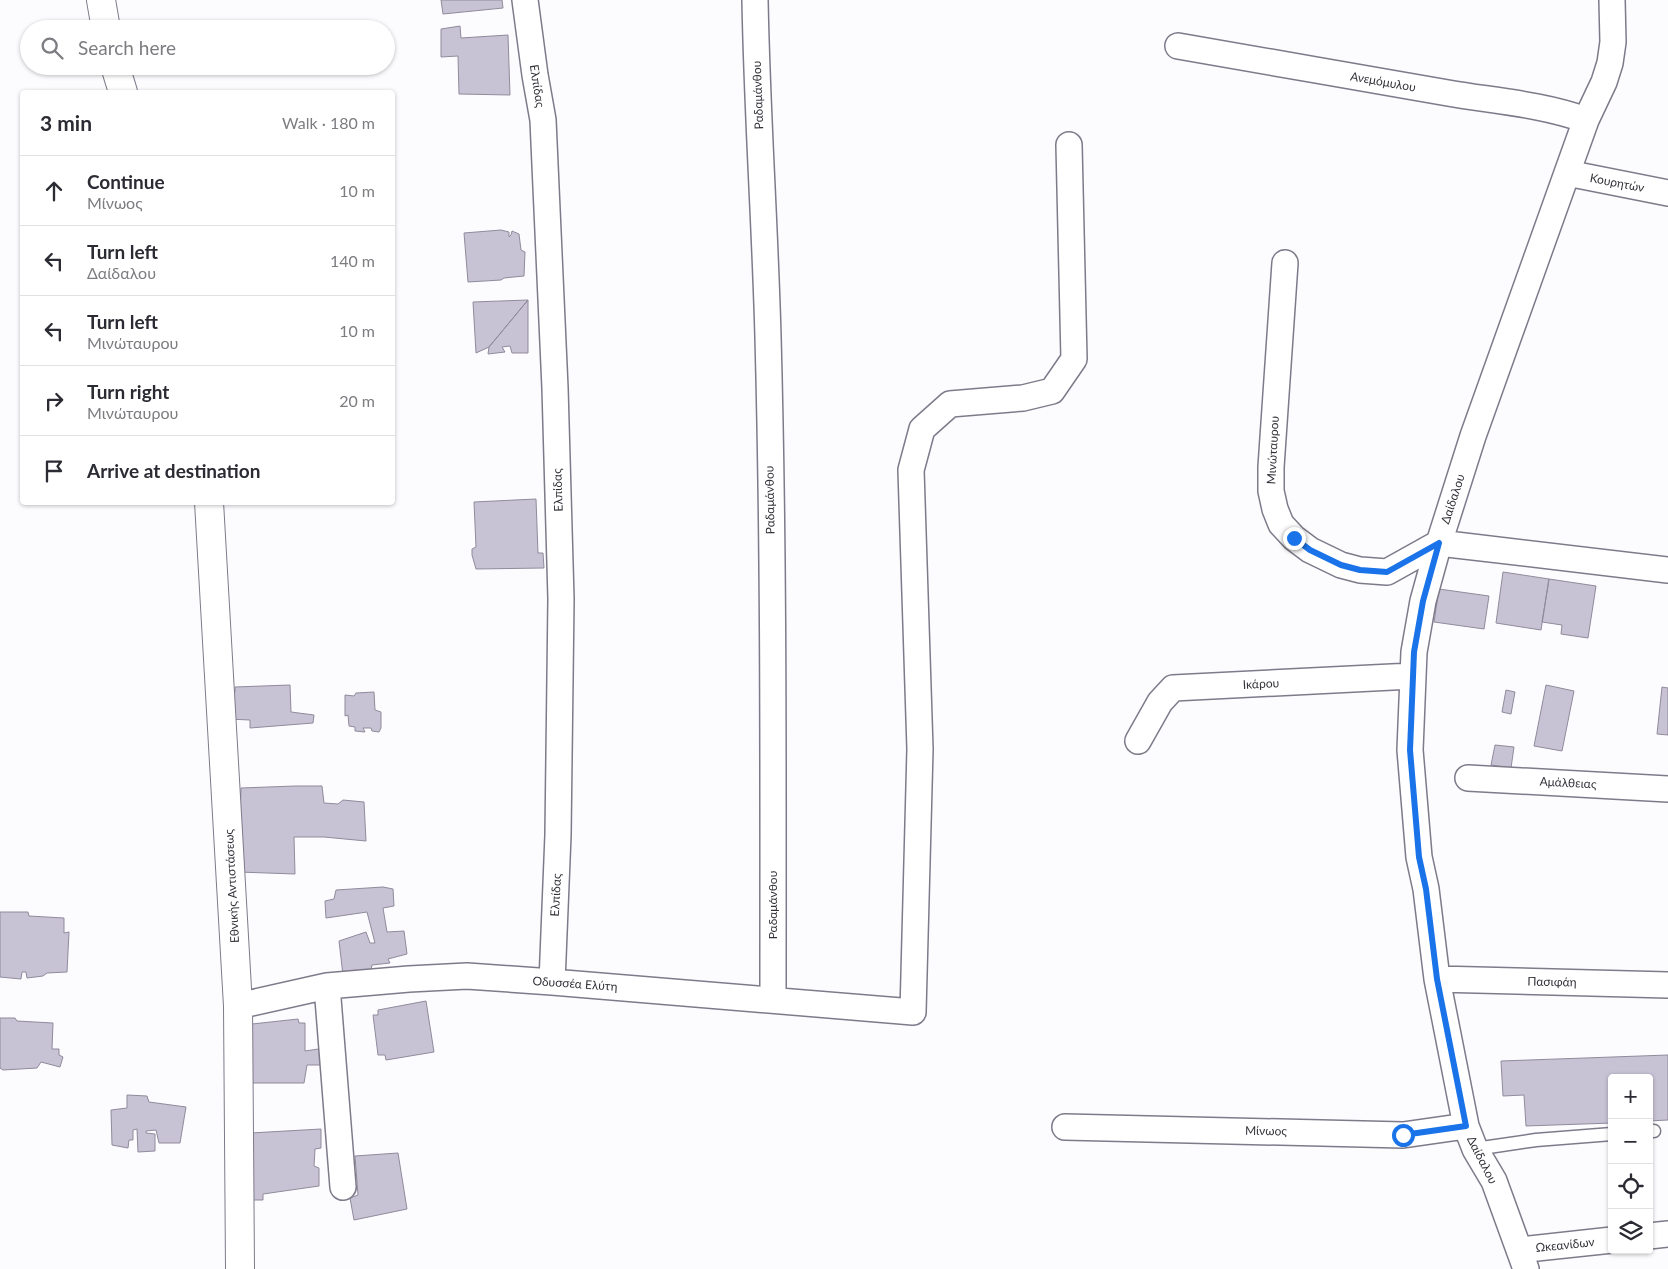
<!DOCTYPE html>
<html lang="en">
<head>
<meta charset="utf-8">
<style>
	:root { --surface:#fff; --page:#f7f7f7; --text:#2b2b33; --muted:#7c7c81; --line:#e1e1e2 }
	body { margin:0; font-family:Lato,sans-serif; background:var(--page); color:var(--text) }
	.controls { position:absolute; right:15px; bottom:15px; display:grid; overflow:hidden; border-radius:5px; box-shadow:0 1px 4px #0004 }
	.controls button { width:45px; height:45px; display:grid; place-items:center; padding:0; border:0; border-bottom:1px solid var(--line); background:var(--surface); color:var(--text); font:25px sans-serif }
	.stop { position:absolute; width:15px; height:15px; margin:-11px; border:4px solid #1a73e8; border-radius:50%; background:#fff }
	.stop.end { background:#1a73e8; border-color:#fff; box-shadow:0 1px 5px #0008 }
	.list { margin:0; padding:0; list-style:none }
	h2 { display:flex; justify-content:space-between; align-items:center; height:65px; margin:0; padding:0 20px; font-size:21px }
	h2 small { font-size:16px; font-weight:400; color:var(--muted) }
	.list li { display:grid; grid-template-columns:32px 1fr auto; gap:15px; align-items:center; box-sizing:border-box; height:70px; padding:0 20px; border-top:1px solid var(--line) }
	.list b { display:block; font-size:19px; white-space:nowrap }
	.list p { margin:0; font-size:16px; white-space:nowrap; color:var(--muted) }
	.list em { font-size:16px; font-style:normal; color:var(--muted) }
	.icon { flex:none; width:28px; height:28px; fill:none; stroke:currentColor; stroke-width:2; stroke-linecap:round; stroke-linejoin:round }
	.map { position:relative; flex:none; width:1668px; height:1269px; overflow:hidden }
	.search { position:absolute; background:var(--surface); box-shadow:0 1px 4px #0004; left:20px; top:20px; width:375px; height:55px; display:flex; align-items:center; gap:12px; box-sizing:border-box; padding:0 18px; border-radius:28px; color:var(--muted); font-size:19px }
	.panel { position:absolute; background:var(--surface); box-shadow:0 1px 4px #0004; left:20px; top:90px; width:375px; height:415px; border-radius:5px }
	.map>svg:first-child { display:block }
	.building { fill:#c7c2d4; stroke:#908b9c }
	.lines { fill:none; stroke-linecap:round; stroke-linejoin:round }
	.lane-casing { stroke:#7f7a8a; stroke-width:15 }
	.street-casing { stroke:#7f7a8a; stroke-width:28 }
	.secondary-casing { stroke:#7f7a8a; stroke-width:30 }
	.lane { stroke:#fff; stroke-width:12 }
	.street { stroke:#fff; stroke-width:25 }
	.secondary { stroke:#fff; stroke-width:28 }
	.route { stroke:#1a73e8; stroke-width:6 }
	.labels { text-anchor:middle; stroke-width:5; stroke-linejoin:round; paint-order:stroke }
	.street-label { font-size:12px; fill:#343239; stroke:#fff }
</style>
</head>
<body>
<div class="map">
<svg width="1668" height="1269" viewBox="0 0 1668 1269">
	<rect width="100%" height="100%" fill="#fcfbfe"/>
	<path class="building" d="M441,0h61l1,8 -60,6z
		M460,26l1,12 47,-3 2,60 -51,-1 -1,-38 -17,1v-28z
		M501,230l8,2v5l2,-2 1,-4 7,3 2,16 4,2 -1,24 -20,2 -3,2 -33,2 -4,-49z
		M528,300v53h-16l-2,-7 -8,1 3,5 -17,2 1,-7z
		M528,300l-39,47 -13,6 -3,-51z
		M536,499l2,54h5l1,15 -68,1 -4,-14v-6l4,-2 -2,-45z
		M1503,572l46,7 -8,51 -45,-7z
		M1549,579l47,7 -8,52 -27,-4 1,-9 -20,-3z
		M1439,589l50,7 -5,33 -50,-7z
		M290,685l1,27 23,3 -1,8 -63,5v-8l-23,-1 -3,-25 11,-2v-5z
		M1546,685l28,6 -12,60 -28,-5z
		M1662,687l6,1v47l-11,-1z
		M1506,690l9,2 -4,22 -9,-2z
		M374,692l1,18 6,2v16l-2,4 -7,-1 -1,-3h-8l2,4 -10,-1v-4l-6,-1 -1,-11 -3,1v-21l9,1 2,-3z
		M1495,745l19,2 -3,21 -20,-3z
		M295,786h27l2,17 14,1 5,-4 21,2 2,39 -42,-4h-30l1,37 -57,-2 3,-84z
		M383,887l10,2 1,17 -11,2 4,24 17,-1 3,23 -19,5 2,4 -18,2 -1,5 -28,5 -4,-34 27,-9 4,11h5l-8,-31 -41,6 -1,-17 9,-2 2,-9z
		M0,912h28l1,4 35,2v15l5,-1 -2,40 -20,1 -4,3 -16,2 -1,-6h-4l-1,7 -21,-2z
		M426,1001l8,51 -48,8 -1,-5h-7l-5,-40h5v-5z
		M0,1018h15l2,3 36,2 -1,26h7v6l4,2 -3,10 -19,-5 -4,6 -34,2 -3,-2z
		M298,1019l1,4h6v28l20,-3 1,17h-19l-3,18h-57l-4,-58z
		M1668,1055v65l-19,1v-43h-37v45l-86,3 -2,-31 -21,1 -2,-35z
		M127,1095l20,1 2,6 37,5 -6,36h-21l-3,-13 -10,1v2l9,1v17l-17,1 -1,-23 -4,1v10h-4l-1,8 -16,-3 -1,-35 16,-2z
		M321,1129v19l-6,1 -1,17 5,2v18l-56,8v6h-14l2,-67z
		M398,1153l9,56 -53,11 -4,-22 8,-3 -3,-39z"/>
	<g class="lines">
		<g class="lane-casing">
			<path id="lane" d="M1649,1131h5
				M1475,1149l61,-9 76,-6"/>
		</g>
		<g class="street-casing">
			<path id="street" d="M525,0l10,75 8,45 12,268 6,211 -3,236 -6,147
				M755,0c2,112 10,224 13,337 6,221 5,442 5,663
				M1178,46c90,16 180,31 270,47 46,8 94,11 138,27
				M1567,173l101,20
				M1285,263l-14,204v24l4,18 6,15 13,14 16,12 31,15 19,5 27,2 52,-29 229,27
				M1138,741l22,-39 13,-14 239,-12
				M1468,778l200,11
				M1437,979l231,6
				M327,986l16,201
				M238,1006l89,-20 82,-7 58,-3 85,6 361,30 7,-263 -9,-279 11,-41 28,-25 73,-6 29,-7 22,-32 -5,-214
				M1065,1127l338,8 63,-9
				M1649,1236l19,-2
				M1519,1250l93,-10
				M1526,1269l-32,-88 -19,-32 -9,-23 -29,-147 -11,-90 -7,-32 -9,-107 4,-98 9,-51 16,-58 34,-107 94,-263 19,-53 18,-38 6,-19 3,-21 -1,-42"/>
		</g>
		<g class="secondary-casing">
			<path id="secondary" d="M101,0l5,29
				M115,66l8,26
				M209,502l29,504 2,263"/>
		</g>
		<use href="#lane" class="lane"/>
		<use href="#street" class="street"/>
		<use href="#secondary" class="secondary"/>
	</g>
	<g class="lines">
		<path class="route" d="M1294,538l16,12 31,15 19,5 27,2 52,-29 -16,58 -9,51 -4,98 9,107 7,32 11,90 29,147 -63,9"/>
	</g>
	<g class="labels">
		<g class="street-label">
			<text transform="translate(1383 82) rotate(10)" y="4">Ανεμόμυλου</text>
			<text transform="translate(537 86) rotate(81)" y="4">Ελπίδας</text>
			<text transform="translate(758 95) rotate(-92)" y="4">Ραδαμάνθου</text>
			<text transform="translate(1617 183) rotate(11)" y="4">Κουρητών</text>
			<text transform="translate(1273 450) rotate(-87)" y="4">Μινώταυρου</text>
			<text transform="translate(558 490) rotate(-92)" y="4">Ελπίδας</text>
			<text transform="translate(1453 499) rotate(-72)" y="4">Δαίδαλου</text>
			<text transform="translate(770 500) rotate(-91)" y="4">Ραδαμάνθου</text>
			<text transform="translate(1261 684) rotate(-3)" y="4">Ικάρου</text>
			<text transform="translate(1568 783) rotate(3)" y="4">Αμάλθειας</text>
			<text transform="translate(232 886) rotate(-93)" y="4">Εθνικής Αντιστάσεως</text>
			<text transform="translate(556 895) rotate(-87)" y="4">Ελπίδας</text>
			<text transform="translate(773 905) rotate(-90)" y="4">Ραδαμάνθου</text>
			<text transform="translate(1552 982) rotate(1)" y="4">Πασιφάη</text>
			<text transform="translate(575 984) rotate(4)" y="4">Οδυσσέα Ελύτη</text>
			<text transform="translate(1266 1131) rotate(1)" y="4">Μίνωος</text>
			<text transform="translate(1482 1160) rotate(63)" y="4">Δαίδαλου</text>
			<text transform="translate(1565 1245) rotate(-6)" y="4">Ωκεανίδων</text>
		</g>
	</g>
</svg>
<div class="controls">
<button>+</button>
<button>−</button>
<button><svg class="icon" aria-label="locate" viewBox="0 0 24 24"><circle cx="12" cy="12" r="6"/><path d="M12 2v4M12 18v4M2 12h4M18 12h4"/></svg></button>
<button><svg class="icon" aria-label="layers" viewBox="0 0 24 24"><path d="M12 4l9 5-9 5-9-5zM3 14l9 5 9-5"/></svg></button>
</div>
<div class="stop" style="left:1403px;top:1135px"></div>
<div class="stop end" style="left:1294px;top:538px"></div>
<div class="search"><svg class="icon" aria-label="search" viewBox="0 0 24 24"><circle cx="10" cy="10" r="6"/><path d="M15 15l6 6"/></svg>Search here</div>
<section class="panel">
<h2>3 min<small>Walk · 180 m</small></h2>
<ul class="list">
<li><svg class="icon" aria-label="ahead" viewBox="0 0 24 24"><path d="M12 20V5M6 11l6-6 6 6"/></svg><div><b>Continue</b><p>Μίνωος</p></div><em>10 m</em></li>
<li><svg class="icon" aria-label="left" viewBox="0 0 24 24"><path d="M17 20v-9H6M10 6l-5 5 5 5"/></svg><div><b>Turn left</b><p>Δαίδαλου</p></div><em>140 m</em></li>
<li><svg class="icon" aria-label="left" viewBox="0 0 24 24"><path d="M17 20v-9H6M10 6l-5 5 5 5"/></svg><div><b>Turn left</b><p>Μινώταυρου</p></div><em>10 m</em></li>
<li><svg class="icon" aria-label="right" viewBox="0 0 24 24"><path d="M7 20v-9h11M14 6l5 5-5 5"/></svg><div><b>Turn right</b><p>Μινώταυρου</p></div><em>20 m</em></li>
<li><svg class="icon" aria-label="arrive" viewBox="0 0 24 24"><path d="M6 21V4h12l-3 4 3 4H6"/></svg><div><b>Arrive at destination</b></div></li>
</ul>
</section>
</div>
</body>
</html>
